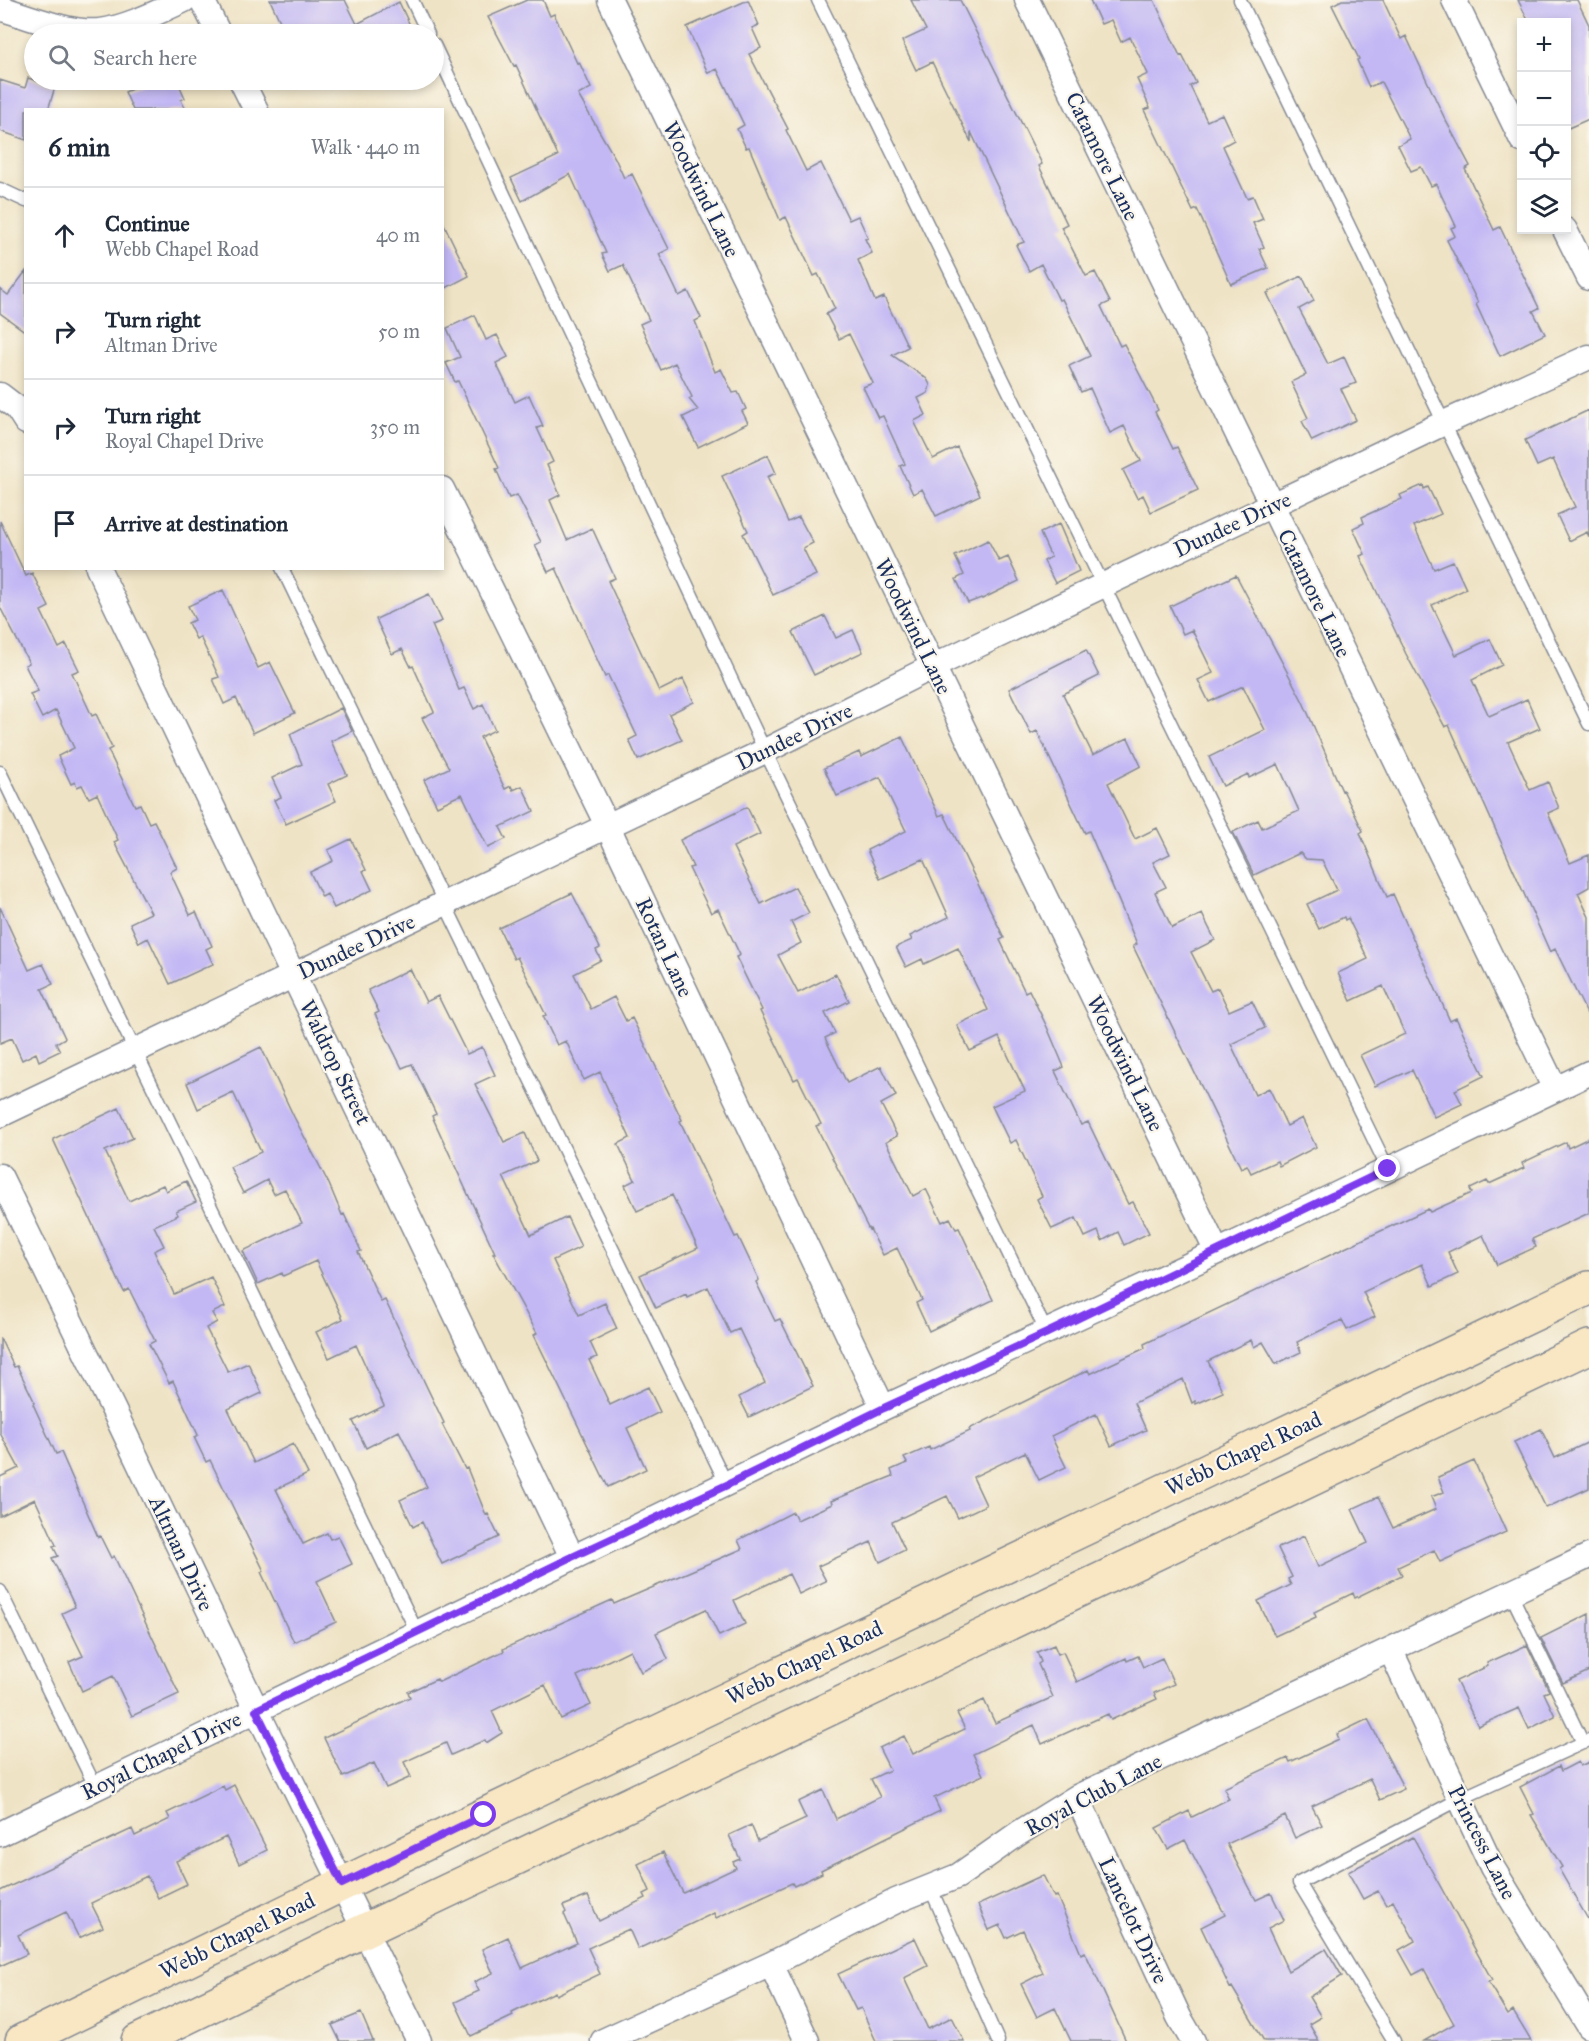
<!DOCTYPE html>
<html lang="en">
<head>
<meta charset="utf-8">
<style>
	:root { --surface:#fff; --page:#f6f6f7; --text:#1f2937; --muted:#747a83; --line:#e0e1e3 }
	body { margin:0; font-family:"IM FELL Great Primer",serif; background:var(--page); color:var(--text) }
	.controls { position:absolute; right:18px; top:18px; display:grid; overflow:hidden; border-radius:0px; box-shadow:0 3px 9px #0003 }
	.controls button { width:54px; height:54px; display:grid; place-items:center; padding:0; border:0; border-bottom:2px solid var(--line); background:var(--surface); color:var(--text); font:30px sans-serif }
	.stop { position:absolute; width:18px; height:18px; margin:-14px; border:4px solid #7c3aed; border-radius:50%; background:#fff }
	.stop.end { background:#7c3aed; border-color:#fff; box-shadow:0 2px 6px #0008 }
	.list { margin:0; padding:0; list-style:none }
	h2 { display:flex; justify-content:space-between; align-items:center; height:78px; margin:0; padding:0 24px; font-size:26px }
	h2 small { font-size:20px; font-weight:400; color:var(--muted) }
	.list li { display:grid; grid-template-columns:39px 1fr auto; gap:18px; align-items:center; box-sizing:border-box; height:96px; padding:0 24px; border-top:2px solid var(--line) }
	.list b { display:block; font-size:22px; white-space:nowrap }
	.list p { margin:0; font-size:20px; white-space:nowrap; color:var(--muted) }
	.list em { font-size:20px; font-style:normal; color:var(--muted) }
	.icon { flex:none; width:33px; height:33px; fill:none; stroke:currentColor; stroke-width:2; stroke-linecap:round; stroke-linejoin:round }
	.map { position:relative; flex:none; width:1589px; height:2041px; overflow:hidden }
	.search { position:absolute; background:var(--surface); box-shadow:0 3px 9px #0003; left:24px; top:24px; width:420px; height:66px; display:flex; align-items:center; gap:15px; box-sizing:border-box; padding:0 21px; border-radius:33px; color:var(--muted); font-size:22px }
	.panel { position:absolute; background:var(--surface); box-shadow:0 3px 9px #0003; left:24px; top:108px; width:420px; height:462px; border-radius:0px }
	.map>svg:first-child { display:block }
	.building { fill:#c3b8f4 }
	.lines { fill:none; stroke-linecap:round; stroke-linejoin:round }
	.lane-casing { stroke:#858992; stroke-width:15 }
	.street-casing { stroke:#858992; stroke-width:27 }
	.secondary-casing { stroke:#858992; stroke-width:36 }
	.lane { stroke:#fff; stroke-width:12 }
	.street { stroke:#fff; stroke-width:24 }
	.secondary { stroke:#f9e7c3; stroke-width:33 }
	.route { stroke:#7c3aed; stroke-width:8 }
	.labels { text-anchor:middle; stroke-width:4.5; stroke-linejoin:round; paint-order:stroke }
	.street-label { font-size:22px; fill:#1b2f5e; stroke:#fbf7ec }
</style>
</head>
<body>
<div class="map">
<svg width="1589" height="2041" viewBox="0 0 1589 2041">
	<rect width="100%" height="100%" fill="#fbf7ec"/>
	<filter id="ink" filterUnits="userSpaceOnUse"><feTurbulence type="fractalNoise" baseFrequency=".0167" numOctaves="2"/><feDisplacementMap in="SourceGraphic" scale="12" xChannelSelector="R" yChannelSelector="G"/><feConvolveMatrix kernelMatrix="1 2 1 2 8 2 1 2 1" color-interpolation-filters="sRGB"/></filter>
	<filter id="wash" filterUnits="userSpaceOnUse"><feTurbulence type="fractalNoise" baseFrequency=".008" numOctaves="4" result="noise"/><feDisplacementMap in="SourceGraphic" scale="24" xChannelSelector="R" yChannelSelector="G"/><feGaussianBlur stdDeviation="1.35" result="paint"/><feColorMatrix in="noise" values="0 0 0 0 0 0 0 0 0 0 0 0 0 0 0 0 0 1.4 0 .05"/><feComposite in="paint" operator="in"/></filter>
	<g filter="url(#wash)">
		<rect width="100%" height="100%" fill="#efe3c5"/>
		<g id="blocks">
			<path class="building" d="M270,0h75l12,24 42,-22 15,32h-128z
				M527,0h16l7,16 4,-2 23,49 2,-1 12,26 -13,7 37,63 9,20 8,-4 37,75 -10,5 20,42 9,-5 13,27 -6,3 20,51 6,-3 12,24 5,-1 8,17 -4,2 6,12 -50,24 -15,-30 15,-7 -9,-11 3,-2 -17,-34 -14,7 -21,-46 9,-4 -26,-55 -13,6 -8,-17 4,-1 -36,-79 -48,27 -11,-23 47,-22 -42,-91 -2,1 -26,-49z
				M748,0l11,25 -7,3 9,20 -12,6 39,75 -2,1 20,41 15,-8 28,57 9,-4 10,22 -3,1 7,14 -14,7 17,41 9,-4 24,50 -16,8 35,24 3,6 -2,8 -10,5 8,17 -12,6 19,38 24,-12 23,48 -44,21 -14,-27 -9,5 -13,-28 5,-2 -22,-48 -5,2 -15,-31 10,-4 -24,-49 -10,5 -13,-25 9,-5 -17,-35 -4,2 -28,-59 -6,3 -31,-73 -3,1 -9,-19 7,-4 -27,-56 -9,4 -21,-46z
				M911,0h49l82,164 -3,2 28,58 -6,3 25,49 9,-4 15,30 -9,4 19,40 4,-2 34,66 -3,2 18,37 4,-2 21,43 -47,22 -8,-17 -6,3 -14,-28 18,-9 -17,-35 -14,7 -20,-45 -9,4 -12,-26 21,-10 -28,-57 -3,1 -18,-36 -12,7 -13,-26 8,-3 -53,-110v10l-39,-80 -16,8 -14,-29 24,-11z
				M1090,0h64l26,56 2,-1 14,28 -6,3 17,35 15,-7 12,26 -11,6 24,52 6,-2 10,23 -10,4 11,24 -5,2 9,19 -37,16 -34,-75 -4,2 -49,-101 6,-2 -13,-29 11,-5 -18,-37 -9,5 -10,-22 -10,4z
				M1342,0h41l18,39 5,-3 38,81 26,49 -5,3 29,61 6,-3 39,81 -6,3 12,23 -45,22 -24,-52 2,-1 -31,-63 8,-4 -4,-8 5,-2 -20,-42 -5,2 -10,-19 -10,4 -13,-26 12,-6 -29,-57 -12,5 -12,-27 2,-1 -27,-54z
				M1518,0h59l12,25v94l-23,10v-107h-37z
				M28,78l27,9 -7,23h-22v30l-26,-9v-51l25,8z
				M153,80h24l8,18 -4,2 5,10h-53l-8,-18z
				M442,220l27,56 -27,14z
				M26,271v61l-26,-19v-24l8,6z
				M1302,276l12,25 -15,8 29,55 16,-7 12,26 -15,6 15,31 -44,21 -10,-20 6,-3 -17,-36 15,-7 -39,-82z
				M475,315l11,25 11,-5 11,22 -12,6 19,39 14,-7 14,31 -6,2 16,34 -6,3 13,30 -10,5 17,40 25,-12 23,50 -7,3 51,110 24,-12 11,23 -25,12 13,26 -44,20 -9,-20 8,-4 -29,-61 -3,2 -49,-109 -8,4 -13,-27 6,-3 -24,-47 -8,3 -13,-29 3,-1 -41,-87 -3,1 -9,-19 14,-6 -13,-29z
				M1589,410v127l-2,-5 -18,9 -12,-26 18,-8 -22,-48 -16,7 -12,-26z
				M768,455l8,18 -9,4 21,45 11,-5 14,26 -10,5 13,27 -43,20 -30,-61 5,-3 -26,-55z
				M1423,485l1,4 4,-2 13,27 -27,12 20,43 19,-8 13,28 -34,16 24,50 34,-16 12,26 -30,15 17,36 38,-17 13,29 -32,14 22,48 18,-8 11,26 -11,5 22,50 19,-8v32l-11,6 11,24v101l-34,-69 -5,3 -101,-227 -4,2 -39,-73 -46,-98 5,-2 -12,-26 11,-5 -2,-6 40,-18 -2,-4z
				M0,521l26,55 6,-3 17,34 -8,4 18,37 7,-4 13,26 -7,3 20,43 4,-2 16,34 -4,2 27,56 5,-2 9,19 5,-2 23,47 -7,4 20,43 6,-3 16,34 -6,3 7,15 -43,20 -22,-46 -9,5 -9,-20 21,-10 -37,-71 4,-2 -21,-46 -8,4 -7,-13 -5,2 -2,-5 -4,2 -13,-28 16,-8 -18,-38 -14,8 -12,-24 8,-3 -13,-26 4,-2 -29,-56z
				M1059,524l20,47 -24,12 -11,-22 7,-4 -11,-24z
				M988,540l11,21 9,-4 11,24 -37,18 -1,-1 -13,5 -12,-24 8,-4 -9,-19z
				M1236,575l67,127 39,89 1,-1 20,41 -3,2 27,64 6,-3 57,127 6,-3 28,58 -29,14 7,14 -28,13 -22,-47 -37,16 -15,-31 45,-21 -22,-48 -32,15 -13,-28 30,-14 -20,-41 -3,2 -1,-3 -25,12 -12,-25 30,-14 -15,-30 -16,-1 -6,-6 -46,22 -21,-43 25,-12 4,8 37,-17 -21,-47 -29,14 -1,-4 -25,12 -14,-29 56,-27 -22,-44 -34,16 -11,-22 15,-7 -21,-43 -9,4 -13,-28z
				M223,590l35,78 12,-6 25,51 -42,20 -17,-35 -12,6 -11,-25 6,-2 -19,-40 -4,2 -8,-16 7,-3 -7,-14z
				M429,594l13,27 -10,4 27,65 5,-2 10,21 9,-5 12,26 -15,7 25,52 6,-3 2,4 9,-4 12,25 -34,16 6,12 -18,9 -26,-54 -25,12 -13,-26 25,-12 -27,-50 12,-6 -21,-46 -2,1 -9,-18 -10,5 -16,-35z
				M825,616l11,22 17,-8 10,22 -49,23 -21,-43z
				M1086,650l13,26 -36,18 30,61 35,-17 13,28 -33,17 27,56 22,-11 13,26 -17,8 13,25 -11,5 17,36 30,-14 13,26 -24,12 20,39 7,-3 11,23 23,-10 13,27 -34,16 24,51 14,-7 18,38 15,-8 14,29 -37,19 -2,-5 -26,12 -4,-8 -6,3 -108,-222 4,-2 -48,-113 -4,2 -48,-102 -6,3 -22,-45z
				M341,708l11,23 -21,10 16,34 -19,9 8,17 -50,23 -12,-24 7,-3 -9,-19 30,-14 -12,-30z
				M902,737l37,79 5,-2 60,124 -4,2 25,52 4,-2 18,37 17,40 -9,4 26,54 7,-3 40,82 5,-2 16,31 -25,12 -6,-13 -16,9 -4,-10 -13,6 -9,-19 -24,11 -15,-30 5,-3 -26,-56 -6,3 -18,-37 33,-15 -26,-54 -29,14 -13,-26 31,-15 -30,-62 -34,16 -2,-5 -16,8 -10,-20 16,-7 -2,-4 39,-19 -26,-58 -43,20 -13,-29 39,-19 -26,-54 -43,19 -13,-28 35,-16 2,5z
				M747,807l13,27 -27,13 28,57 34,-17 14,26 -18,9 10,21 -23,12 20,38 38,-19 13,27 -24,12 10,20 -10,5 22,45 34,-17 15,30 -15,8 16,32 -11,6 27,54 13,-7 16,33 8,-4 6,11 3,-1 34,72 -64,31 -13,-28 6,-3 -25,-52 -14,7 -13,-26 -1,1 -53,-104 5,-2 -23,-46 -4,2 -34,-69 2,-1 -26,-53 4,-2 -22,-46 -7,4 -22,-45 4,-1 -13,-27z
				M351,839l15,31 -3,1 9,19 -38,18 -7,-14 -5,3 -12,-25 23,-11 -5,-11z
				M572,893l28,55 -4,2 5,10 -27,14 17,35 23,-12 12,24 6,-3 50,102 -2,1 55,116 3,-1 21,44 -3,2 19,39 5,-2 33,67 -64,31 -10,-20 26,-14 -26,-54 -9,4 -22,-46 -21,10 -1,-3 -30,14 -16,-33 58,-27 -26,-53 -35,16 -12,-26 10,-5 -17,-36 12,-6 -30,-66 -16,8 -18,-39 -9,4 -14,-29 3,-1 -29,-58 -3,2 -15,-31z
				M0,907l29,63 14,-6 10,20 -11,5 23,49 -9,5 4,8 -21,10 -3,-8 -14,7 -10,-22 -12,5z
				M410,969l16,33 12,-6 29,58 15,-7 13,28 -20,9 29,58 21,-9 12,28 -34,15 28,59 36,-18 14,30 -28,13 26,55 26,-12 12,26 -27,13 7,15 -8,3 21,45 38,-18 12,25 -33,16 19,41 -38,18 -74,-152 3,-2 -44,-80h2l-63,-137 4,-2 -24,-50 -10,4 -27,-54 4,-2 -11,-22z
				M261,1047l33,70 35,67 13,31 2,-1 17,37 -3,1 23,50 4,-2 59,123 -2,1 23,45 2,-1 19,47 2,-1 11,23 -57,27 -20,-42 -9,5 -13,-27 27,-13 -28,-56 -33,17 -13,-27 31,-15 -28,-61 -27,13 -13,-26 27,-13 -27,-58 -33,15 -1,-3 -24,11 -15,-33 59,-28 -17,-34 -11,5 -7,-14 -24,13 -13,-26 31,-15 -28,-60 -35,17 -11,-26z
				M119,1108l14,30 -28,13 24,50 34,-16 3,6 20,-10 10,21 -20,9 2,4 -24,11 10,20 -10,5 20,43 37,-17 14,30 -13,6 5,9 -11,6 22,44 20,-9 14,30 -34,16 26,54 39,-19 15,30 -32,15 27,55 24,-11 3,6 8,-3 14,28 -35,17 19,41 -42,20 -33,-70 3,-1 -54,-111 -4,2 -12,-25 4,-2 -25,-54 -4,2 -20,-39 6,-3 -26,-52 -5,3 -71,-153z
				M1589,1138v75l-57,26 4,8 -39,18 -14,-30 -35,17 10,22 -26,12 -10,-22 -59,28 12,25 -28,13 -5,-10 -45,22 4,10 -25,12 -13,-22 -9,5 -3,-7 -43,21 15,31 -27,12 -1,-3 -3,2 -9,-24 -49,24 12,27 -35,16 -15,-32 -45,22 15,31 -27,13 -14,-28 -52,25 13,28 -28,13 -11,-22 -55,26 13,28 -25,12 -9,-20 -53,24 8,15 -27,13 -10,-20 -55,26 11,24 -26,12 -13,-27 -50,24 12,26 -27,13 -11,-22 -53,26 14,29 -30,14 -16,-34 -53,26 10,22 -16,10 -1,-3 -34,15 -5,-12 -42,19 7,15 -25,11 -12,-25 -31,14 -19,-39 86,-41 -2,-5 29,-13 2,3 65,-31 -1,-2 109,-49 2,4 128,-55 -4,-9 55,-28 4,8 35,-16 -1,-3 62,-25 -2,-6 16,-7 -3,-5 25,-11 1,3 40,-19 -1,-2 119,-59 2,4 55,-26 -1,-4 224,-107 60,-28 2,3 42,-19 -2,-4 17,-8 2,3 35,-16 -2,-5 44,-21 2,6z
				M0,1338l14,29 3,-1 18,37 -2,1 23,50 5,-2 37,85 2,-1 11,22 3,-2 65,138 -47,22 -19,-40 -31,15 -13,-29 14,-6 -21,-43 13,-6 -23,-49 6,-2 -5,-10 3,-1 -21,-46 -35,17v-39l19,-9 -19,-35z
				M1541,1429l14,29 34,-16v46l-43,20 -32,-66z
				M1474,1461l32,71 -66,30 -6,-12 -36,17 4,8 -47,23 -2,-5 -39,19 2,5 -41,19 -17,-35 33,-16 -3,-6 4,-2 -14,-29 26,-12 14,31 50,-24 -16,-34 26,-12 15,31 43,-19 -5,-12 13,-5 -6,-15z
				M1589,1614v57l-26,12 -22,-45z
				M1054,1645l4,9 5,-2 14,30 49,-24 1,3 11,-5 5,11 19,-9 12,26 -20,9 3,6 -46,21 -3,-6 -66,30 -8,-19 -61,29 10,21 -49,23 6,13 -119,59 1,3 -28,13 -2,-3 -76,35 -2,-5 -76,36 -9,-20 -41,19 12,26 -44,21 -1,-3 -43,21 1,3 -42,20 -16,-34 24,-11 -5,-9 19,-9 -11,-24 26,-12 14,31 55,-25 -13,-29 2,-2 -3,-6 25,-10 11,25 47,-23 -2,-4 6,-3 -12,-27 25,-12 20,41 53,-25 -3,-6 7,-3 -11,-24 22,-10 7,16 48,-22 -8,-17 25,-12 13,29 44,-22 -9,-18 19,-9 -11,-22 25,-12 9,18 52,-25 -8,-16 27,-13 11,23 58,-26 -15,-33 3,-2 -4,-10z
				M1527,1645l22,46 -5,2 11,23 -26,13 -10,-21 -41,18 -22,-45 32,-15 -1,-3z
				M1368,1719l36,70 -24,11 -10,-21 -58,27 10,19 -27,13 -10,-22 -58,28 29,56 15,-7 13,27 -16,8 20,43 38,-22 16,27 -33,21 12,20 -12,7 10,17h-55l-32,-54 -2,1 -29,-61 24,-12 -40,-75 -17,9 -12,-21 33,-17 3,6 37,-18 -5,-11 64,-30 2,4 49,-23 -2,-5z
				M1578,1762l2,4 9,-4v159l-30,-52 3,-2 -31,-52 3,-1 -14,-27 39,-21 2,5z
				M234,1785l33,65 -28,14 -13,-27 -50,24 11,23 -29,14 -11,-22 -56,27 12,24 -24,11 -13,-26 -48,23 9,19 -27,12v-75l132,-62 3,7 35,-17 -3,-6 56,-27 2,4z
				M1413,1837l79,143 -4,2 20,33 5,-4 18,30h-107l30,-17 -30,-55 -11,6 -14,-25 16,-9 -22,-40 -7,4 -8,-14 -15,8 -15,-27z
				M1043,1875l11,22 3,-1 24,58 4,-2 41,89h-55l-16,-33 -18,9 -16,-33 22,-11 -20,-43 -17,8 -6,-13 -11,5 -11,-25z
				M915,1938l13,28 -24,12 24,51 24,-12 12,24h-88l-15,-33 -5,2 -18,-36z
				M361,2013l12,28h-33l-8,-16z"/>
		</g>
	</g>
	<g filter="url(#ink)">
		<use href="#blocks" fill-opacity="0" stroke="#858992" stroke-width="1.5"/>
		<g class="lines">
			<g class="lane-casing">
				<path id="lane" d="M412,0l16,34
					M818,0l570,1169
					M1240,0l349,724
					M434,45l331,706 282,582
					M0,189l26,12
					M282,568l445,917
					M0,772l417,860
					M0,1591l95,195
					M1511,1594l72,149
					M930,1887l68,154
					M1394,2041l-95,-158 161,-84 129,-59"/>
			</g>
			<g class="street-casing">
				<path id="street" d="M202,0l17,34
					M610,0l607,1252
					M1027,0l528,1089
					M1454,0l68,140
					M0,8c30,9 69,26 100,23 26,-3 60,-20 84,-31
					M241,80l15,30
					M1565,230l24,48
					M0,395l17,13 9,14
					M442,489l165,336 276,583
					M98,568l474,989
					M0,1115l765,-364 169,-85 510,-243 145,-66
					M0,1176l117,241 139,292 163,332
					M1391,1651l101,216 97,159
					M1077,1797l102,220 14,24
					M0,1834l883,-426 334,-156 372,-179
					M771,1964l36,77
					M603,2041l168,-77 125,-63 62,-25 61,-43 58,-36 512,-241"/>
			</g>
			<g class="secondary-casing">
				<path id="secondary" d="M22,2041l462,-226 1105,-527
					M138,2041l227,-111 1224,-583"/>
			</g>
			<use href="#lane" class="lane"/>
			<use href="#street" class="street"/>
			<use href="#secondary" class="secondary"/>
		</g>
	</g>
	<g class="lines" filter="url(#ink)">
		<path class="route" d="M484,1815l-142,69 -86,-174 316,-153 155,-72 157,-77 163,-75 341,-164"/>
	</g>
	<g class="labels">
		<g class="street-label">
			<text transform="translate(1103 156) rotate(64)" y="8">Catamore Lane</text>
			<text transform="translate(702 189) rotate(64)" y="8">Woodwind Lane</text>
			<text transform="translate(1232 524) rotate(-25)" y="8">Dundee Drive</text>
			<text transform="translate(1315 593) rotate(64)" y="8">Catamore Lane</text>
			<text transform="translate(914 626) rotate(64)" y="8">Woodwind Lane</text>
			<text transform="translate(794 736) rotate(-26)" y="8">Dundee Drive</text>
			<text transform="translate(356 946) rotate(-25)" y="8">Dundee Drive</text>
			<text transform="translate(665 947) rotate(65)" y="8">Rotan Lane</text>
			<text transform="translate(336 1062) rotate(64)" y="8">Waldrop Street</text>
			<text transform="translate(1126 1063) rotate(64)" y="8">Woodwind Lane</text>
			<text transform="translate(1243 1453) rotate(-25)" y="8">Webb Chapel Road</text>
			<text transform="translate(182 1553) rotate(65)" y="8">Altman Drive</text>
			<text transform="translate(804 1662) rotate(-25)" y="8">Webb Chapel Road</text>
			<text transform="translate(161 1755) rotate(-26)" y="8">Royal Chapel Drive</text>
			<text transform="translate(1093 1794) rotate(-28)" y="8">Royal Club Lane</text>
			<text transform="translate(1483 1842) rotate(63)" y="8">Princess Lane</text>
			<text transform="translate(1134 1920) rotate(65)" y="8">Lancelot Drive</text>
			<text transform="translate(237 1935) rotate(-26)" y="8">Webb Chapel Road</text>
		</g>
	</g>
</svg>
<div class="controls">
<button>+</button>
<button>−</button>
<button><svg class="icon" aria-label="locate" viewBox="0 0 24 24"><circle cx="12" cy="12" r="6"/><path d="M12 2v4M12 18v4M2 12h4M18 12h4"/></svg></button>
<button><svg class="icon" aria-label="layers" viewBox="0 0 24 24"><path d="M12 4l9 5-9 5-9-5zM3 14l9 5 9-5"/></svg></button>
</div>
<div class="stop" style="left:484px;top:1815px"></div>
<div class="stop end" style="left:1388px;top:1169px"></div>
<div class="search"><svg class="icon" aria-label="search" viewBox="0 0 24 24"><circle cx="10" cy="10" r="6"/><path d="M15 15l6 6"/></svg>Search here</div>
<section class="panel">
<h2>6 min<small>Walk · 440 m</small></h2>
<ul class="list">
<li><svg class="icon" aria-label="ahead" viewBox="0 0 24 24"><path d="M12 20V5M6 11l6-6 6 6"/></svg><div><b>Continue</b><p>Webb Chapel Road</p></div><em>40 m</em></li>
<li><svg class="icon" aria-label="right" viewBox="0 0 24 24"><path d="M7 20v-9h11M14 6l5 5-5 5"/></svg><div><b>Turn right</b><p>Altman Drive</p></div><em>50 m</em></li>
<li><svg class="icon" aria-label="right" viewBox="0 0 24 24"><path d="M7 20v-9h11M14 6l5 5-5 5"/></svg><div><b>Turn right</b><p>Royal Chapel Drive</p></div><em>350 m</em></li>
<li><svg class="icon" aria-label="arrive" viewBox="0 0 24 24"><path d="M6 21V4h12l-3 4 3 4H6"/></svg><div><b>Arrive at destination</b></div></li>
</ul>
</section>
</div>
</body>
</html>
